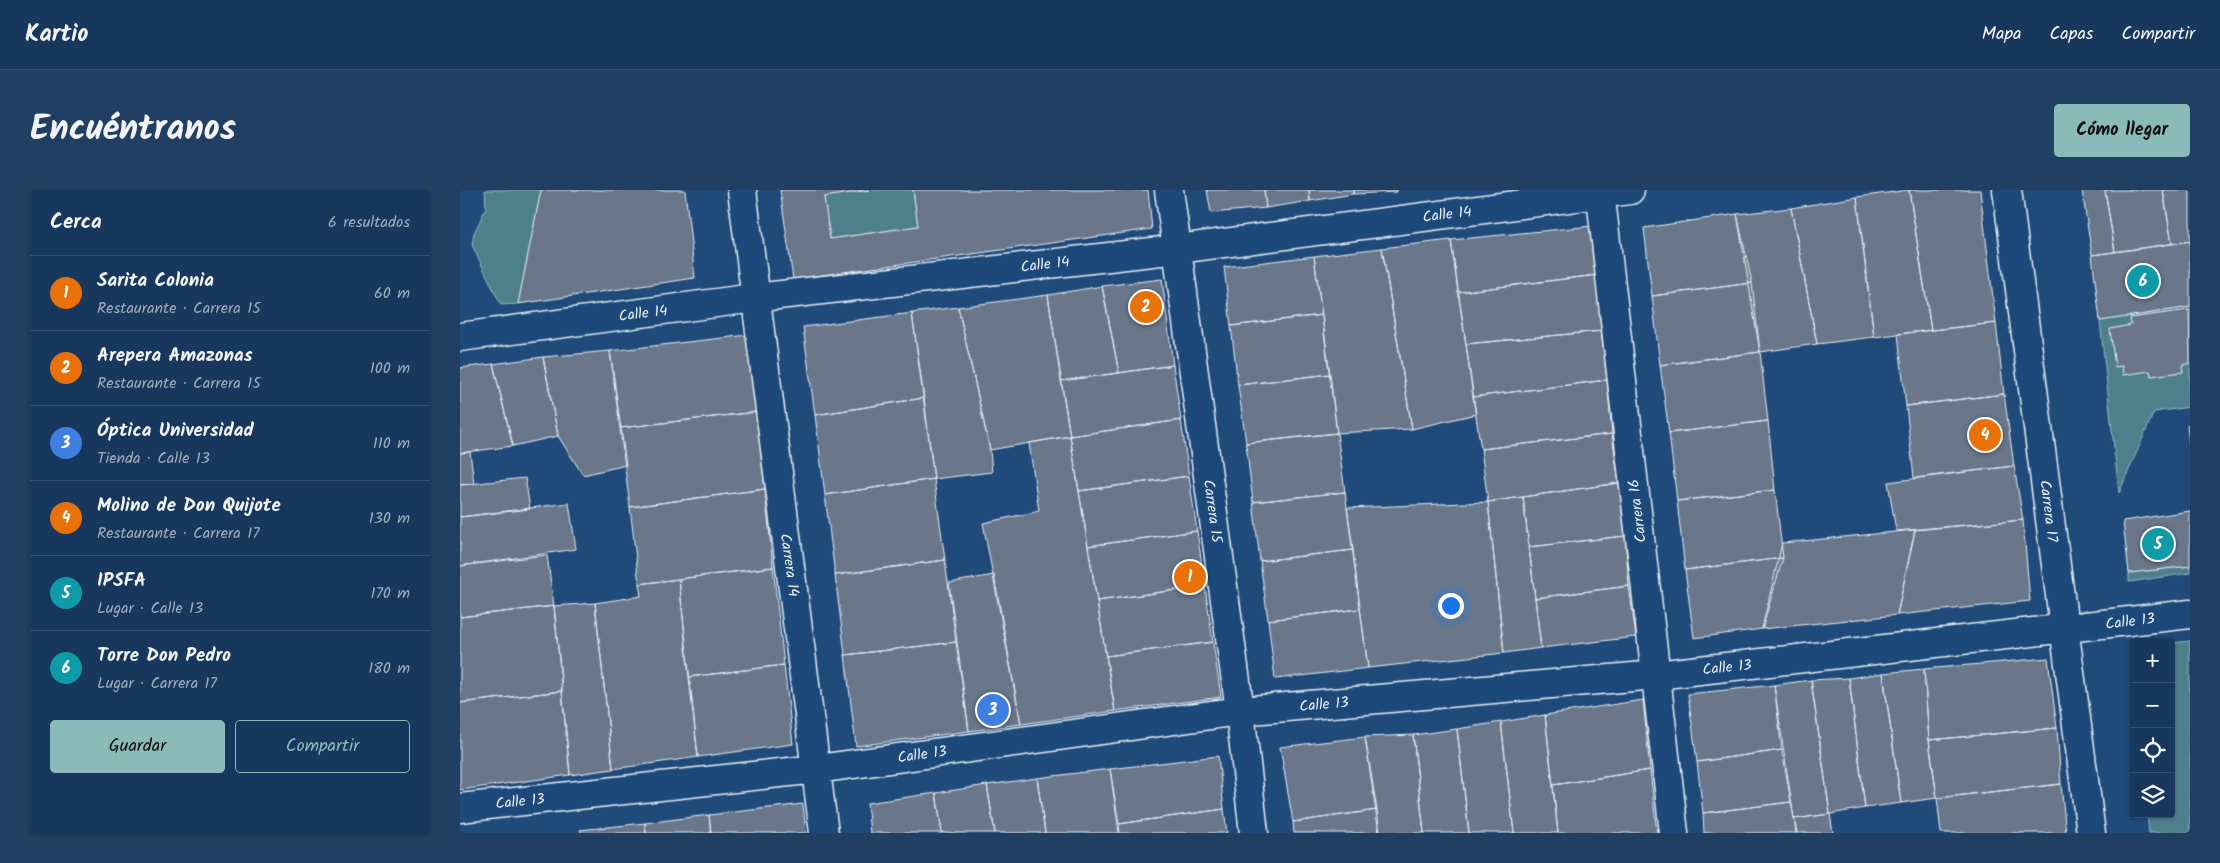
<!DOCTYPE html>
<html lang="es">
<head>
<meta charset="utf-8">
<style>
	:root { --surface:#17385c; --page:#203f62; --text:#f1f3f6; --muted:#9eacbb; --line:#365272; --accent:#8bbbb9 }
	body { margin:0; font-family:Kalam,sans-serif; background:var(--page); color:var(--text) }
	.controls { position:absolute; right:15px; bottom:15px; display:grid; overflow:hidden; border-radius:5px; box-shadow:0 1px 4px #0004 }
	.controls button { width:45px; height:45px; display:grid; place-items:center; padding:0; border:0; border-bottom:1px solid var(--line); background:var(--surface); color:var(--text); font:25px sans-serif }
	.you { position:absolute; left:990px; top:415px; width:18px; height:18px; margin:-12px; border:4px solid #fff; border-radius:50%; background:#1a73e8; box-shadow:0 0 0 8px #1a73e833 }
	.badge { display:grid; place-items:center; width:32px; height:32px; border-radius:50%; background:var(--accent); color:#fff; font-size:16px; font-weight:700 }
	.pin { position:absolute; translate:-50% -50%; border:2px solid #fff; box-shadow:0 1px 5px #0006 }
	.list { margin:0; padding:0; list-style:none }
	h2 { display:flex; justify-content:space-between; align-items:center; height:65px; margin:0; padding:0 20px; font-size:21px }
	h2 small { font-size:16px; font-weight:400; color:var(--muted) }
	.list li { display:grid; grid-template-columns:32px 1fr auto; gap:15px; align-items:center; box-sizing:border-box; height:75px; padding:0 20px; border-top:1px solid var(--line) }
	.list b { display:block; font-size:19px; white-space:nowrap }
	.list p { margin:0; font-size:16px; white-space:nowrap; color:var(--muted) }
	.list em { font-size:16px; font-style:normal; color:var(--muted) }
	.actions { display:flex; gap:10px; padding:15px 20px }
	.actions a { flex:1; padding:11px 0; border:1px solid var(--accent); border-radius:5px; text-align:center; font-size:18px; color:var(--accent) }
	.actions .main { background:var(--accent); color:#111 }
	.icon { flex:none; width:28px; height:28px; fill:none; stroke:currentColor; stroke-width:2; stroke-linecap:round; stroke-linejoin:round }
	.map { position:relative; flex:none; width:1730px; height:643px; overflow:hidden; border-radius:5px }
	header { display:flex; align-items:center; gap:30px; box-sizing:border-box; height:70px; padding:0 25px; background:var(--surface); border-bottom:1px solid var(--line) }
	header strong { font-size:24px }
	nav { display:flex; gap:28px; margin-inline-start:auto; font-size:18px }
	.intro { display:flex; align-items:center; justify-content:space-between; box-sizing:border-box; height:120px; padding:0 30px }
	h1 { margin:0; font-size:35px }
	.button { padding:12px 22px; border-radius:5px; background:var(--accent); color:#111; font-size:18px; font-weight:700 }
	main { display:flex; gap:30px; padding:0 30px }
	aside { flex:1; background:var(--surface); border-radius:5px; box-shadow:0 1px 4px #0004 }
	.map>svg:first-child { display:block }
	.green { fill:#4e808b; stroke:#9bb8c2 }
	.building { fill:#6b778a; stroke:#e8f1f8 }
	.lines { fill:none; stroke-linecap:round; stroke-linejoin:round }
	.minor-casing { stroke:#e8f1f8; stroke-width:31 }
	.minor { stroke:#1f4a7a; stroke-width:28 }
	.labels { text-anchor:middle; stroke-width:4; stroke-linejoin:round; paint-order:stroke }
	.street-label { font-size:15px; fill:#e8f1f8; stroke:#1f4a7a }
</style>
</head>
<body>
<header>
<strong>Kartio</strong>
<nav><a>Mapa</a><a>Capas</a><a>Compartir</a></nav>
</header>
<div class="intro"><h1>Encuéntranos</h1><a class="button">Cómo llegar</a></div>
<main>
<aside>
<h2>Cerca<small>6 resultados</small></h2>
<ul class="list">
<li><span class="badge" style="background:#e8710a">1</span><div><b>Sarita Colonia</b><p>Restaurante · Carrera 15</p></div><em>60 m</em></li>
<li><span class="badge" style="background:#e8710a">2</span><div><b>Arepera Amazonas</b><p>Restaurante · Carrera 15</p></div><em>100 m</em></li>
<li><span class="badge" style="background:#3f7fe0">3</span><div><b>Óptica Universidad</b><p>Tienda · Calle 13</p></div><em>110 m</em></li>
<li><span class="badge" style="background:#e8710a">4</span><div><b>Molino de Don Quijote</b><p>Restaurante · Carrera 17</p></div><em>130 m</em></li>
<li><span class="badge" style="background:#0f9aa8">5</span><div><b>IPSFA</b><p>Lugar · Calle 13</p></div><em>170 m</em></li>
<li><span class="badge" style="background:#0f9aa8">6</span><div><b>Torre Don Pedro</b><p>Lugar · Carrera 17</p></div><em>180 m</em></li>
</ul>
<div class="actions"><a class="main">Guardar</a><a>Compartir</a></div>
</aside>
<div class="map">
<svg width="1730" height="643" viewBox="0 0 1730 643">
	<rect width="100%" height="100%" fill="#1f4a7a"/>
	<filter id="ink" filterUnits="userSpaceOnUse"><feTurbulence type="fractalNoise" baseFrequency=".02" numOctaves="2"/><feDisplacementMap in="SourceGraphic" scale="10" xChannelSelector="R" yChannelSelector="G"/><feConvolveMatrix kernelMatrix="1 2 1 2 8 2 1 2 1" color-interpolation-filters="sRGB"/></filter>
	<g filter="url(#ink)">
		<path class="green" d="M25,0h56l-23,114 -17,1 -29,-60 2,-12 12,-25z
			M409,0h44l5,36 -88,13 -6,-42z
			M1730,117v100l-36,5 -35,81 -19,-172z
			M1730,376v7l-61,9v-9z
			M1730,451v192h-41l-2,-19h24v-171z"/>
		<path class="building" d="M81,0h144l10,88 -177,26z
			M320,0h89l-45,7 6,42 88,-13 -5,-36h235l4,39 -359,50z
			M747,0h57l2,18 -55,5z
			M804,0h45l1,11 -44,7z
			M849,0h44v4l-43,7z
			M893,0h44v2l-44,2z
			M1449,0h71l16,133 -65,7z
			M1449,0l22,140 -57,7 -17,-140z
			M1622,0h23l10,62 -23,3z
			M1645,0h58l9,54 -57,8z
			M1703,0h27v51l-18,3z
			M1397,7l17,140 -57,7 -26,-136z
			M1331,18l26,136 -57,8 -23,-138z
			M1277,24l15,69 -100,13 -8,-68z
			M1132,36l5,49 -139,17 -7,-52z
			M991,50l25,174 -64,15 -30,-181z
			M1730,51v66l-90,14 -8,-66z
			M922,58l30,181 -75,4 -23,-177z
			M854,66l8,59 -91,11 -7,-59z
			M1137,85l4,56 -135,13 -8,-52z
			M702,89l11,86 -54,8 -17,-87z
			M1292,93l8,69 -100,13 -8,-69z
			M642,96l17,87 -58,8 -13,-86z
			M588,105l22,141 -80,14 -32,-143z
			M498,117l32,143 2,22 -58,7 -22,-166z
			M1729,120l1,53 -8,2 1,7 -32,4 -1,-5 -27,4 -1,-9 -7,1 -5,-38 21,-4 -1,-7z
			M452,123l12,85 -109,17 -12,-88z
			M862,125l8,59 -92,11 -7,-59z
			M1536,133l8,71 -98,12 -8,-72z
			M1141,141l6,49 -134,17 -7,-53z
			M288,145l8,77 -136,16 -10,-77z
			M150,161l16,114 -43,10 -25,-39 -15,-79z
			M1300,162l8,69 -99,12 -9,-68z
			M83,167l15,79 -45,10 -20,-82z
			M33,174l20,82 -53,7v-85z
			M713,175l8,55 -111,16 -9,-55z
			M870,184l7,59 -91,10 -8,-58z
			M1147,190l5,54 -131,15 -8,-52z
			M1544,204l10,72 -100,12 -8,-72z
			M464,208l10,81 -109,16 -10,-80z
			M296,222l9,77 -135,18 -10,-79z
			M721,230l8,56 -110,15 -9,-55z
			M1308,231l7,69 -98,11 -8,-68z
			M1730,234v28l-3,-27z
			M877,243l8,59 -92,10 -7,-59z
			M1152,244l7,49 -131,19 -7,-53z
			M610,246l45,275 -94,13 -38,-201 56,-12 -10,-68z
			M10,262l4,32 -14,1v-32z
			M1554,276l9,54 -127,11 -8,-49z
			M729,286l8,55 -109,15 -9,-55z
			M65,288l5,31 -70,8v-32z
			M474,289l11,81 -110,15 -10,-80z
			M1159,293l6,53 -96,11 -6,-50z
			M305,299l8,78 -134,17 -9,-77z
			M1315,300l8,68 -98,12 -8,-69z
			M885,302l8,58 -93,11 -7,-59z
			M1063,307l18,151 -37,5 -16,-151z
			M1028,312l16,151 -136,15 -21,-160z
			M109,313l7,46 -116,17v-49z
			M1730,321v55l-61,7 -6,-52z
			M1563,330l7,81 -133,14 18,-85z
			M1455,340l-18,85 -135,14 20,-86z
			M737,341l8,55 -108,15 -9,-55z
			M1165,346l4,50 -94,12 -6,-51z
			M893,360l7,59 -92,11 -8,-59z
			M87,365l7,51 -94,11v-51z
			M1323,368l-21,71 -68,9 -9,-68z
			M485,370l11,82 -111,13 -10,-80z
			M313,377l11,98 -95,12 -10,-98z
			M534,385l27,149 -52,7 -20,-148z
			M219,389l19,178 -85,12 -18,-166 46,-7 -2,-12z
			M745,396l8,56 -107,14 -9,-55z
			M1169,396l7,51 -95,11 -6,-50z
			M135,413l18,166 -43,6 -16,-169z
			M94,416l8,85 -102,12v-86z
			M900,419l8,59 -93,11 -7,-59z
			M496,452l13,89 -113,15 -11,-91z
			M753,452l8,55 -106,14 -9,-55z
			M1588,468l9,70 -128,12 -5,-71z
			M324,475l9,79 -95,13 -9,-80z
			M1464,479l5,71 8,58 -36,5 -18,-130z
			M1423,483l18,130 -36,5 -16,-130z
			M1389,488l16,130 -35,6 -19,-134z
			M1351,490l19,134 -36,5 -20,-134z
			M1314,495l8,65 -85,12 -9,-68z
			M102,501l8,84 -110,15v-87z
			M1183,510l7,70 -97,15 -8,-70z
			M1085,525l13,118h-44l-13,-111z
			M1041,532l13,111h-45l-12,-104z
			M1597,538l4,56 -124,14 -8,-58z
			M997,539l12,104h-45l-11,-98z
			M953,545l11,98h-45l-14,-96z
			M905,547l12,73 -84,12 -13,-75z
			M1322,560l9,52 -88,11 -6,-51z
			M758,566l6,53 -105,15 -9,-55z
			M650,579l9,64h-74l-8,-55z
			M1190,580l7,63h-99l-5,-48z
			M577,588l8,55h-50l-8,-48z
			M1601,594l5,49h-125l-4,-35z
			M527,595l8,48h-53l-6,-40z
			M476,603l6,40h-72l-3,-30z
			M1331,612l6,31h-93l-1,-20z
			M343,614l3,29h-95l-2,-18z
			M764,619l3,24h-107l-1,-9z
			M917,620l3,23h-86l-1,-11z
			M1370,624l3,19h-37l-2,-14z
			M249,625l2,18h-65l-1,-10z
			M185,633l1,10h-65l-1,-3z"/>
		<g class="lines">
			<g class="minor-casing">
				<path id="minor" d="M282,0l82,643
					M709,0l71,521 14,122
					M1140,0l74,643
					M1547,0l84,643
					M0,147l294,-39 424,-49 452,-59
					M0,618l357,-39 423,-58 416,-36 534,-61"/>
			</g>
			<use href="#minor" class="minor"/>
		</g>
	</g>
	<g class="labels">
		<g class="street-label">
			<text transform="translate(987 24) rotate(-7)" y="5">Calle 14</text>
			<text transform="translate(585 74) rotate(-7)" y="5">Calle 14</text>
			<text transform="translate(183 123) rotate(-7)" y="5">Calle 14</text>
			<text transform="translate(753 321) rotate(82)" y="5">Carrera 15</text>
			<text transform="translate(1177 321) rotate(-97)" y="5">Carrera 16</text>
			<text transform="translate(1589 321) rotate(83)" y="5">Carrera 17</text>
			<text transform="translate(330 375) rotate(82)" y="5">Carrera 14</text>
			<text transform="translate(1670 431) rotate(-7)" y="5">Calle 13</text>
			<text transform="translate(1267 477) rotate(-6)" y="5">Calle 13</text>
			<text transform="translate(864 514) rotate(-5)" y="5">Calle 13</text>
			<text transform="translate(462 564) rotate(-8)" y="5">Calle 13</text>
			<text transform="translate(60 611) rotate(-6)" y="5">Calle 13</text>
		</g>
	</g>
</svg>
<div class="controls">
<button>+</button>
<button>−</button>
<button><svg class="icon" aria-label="locate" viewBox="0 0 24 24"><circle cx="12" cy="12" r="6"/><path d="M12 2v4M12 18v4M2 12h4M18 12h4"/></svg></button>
<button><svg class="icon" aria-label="layers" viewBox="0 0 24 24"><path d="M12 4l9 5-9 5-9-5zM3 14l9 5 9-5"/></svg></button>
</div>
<div class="you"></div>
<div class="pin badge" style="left:730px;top:387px;background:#e8710a">1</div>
<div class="pin badge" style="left:686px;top:117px;background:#e8710a">2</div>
<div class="pin badge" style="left:533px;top:520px;background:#3f7fe0">3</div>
<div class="pin badge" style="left:1525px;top:245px;background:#e8710a">4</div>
<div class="pin badge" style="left:1698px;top:354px;background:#0f9aa8">5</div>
<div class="pin badge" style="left:1683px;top:91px;background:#0f9aa8">6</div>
</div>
</main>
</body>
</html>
